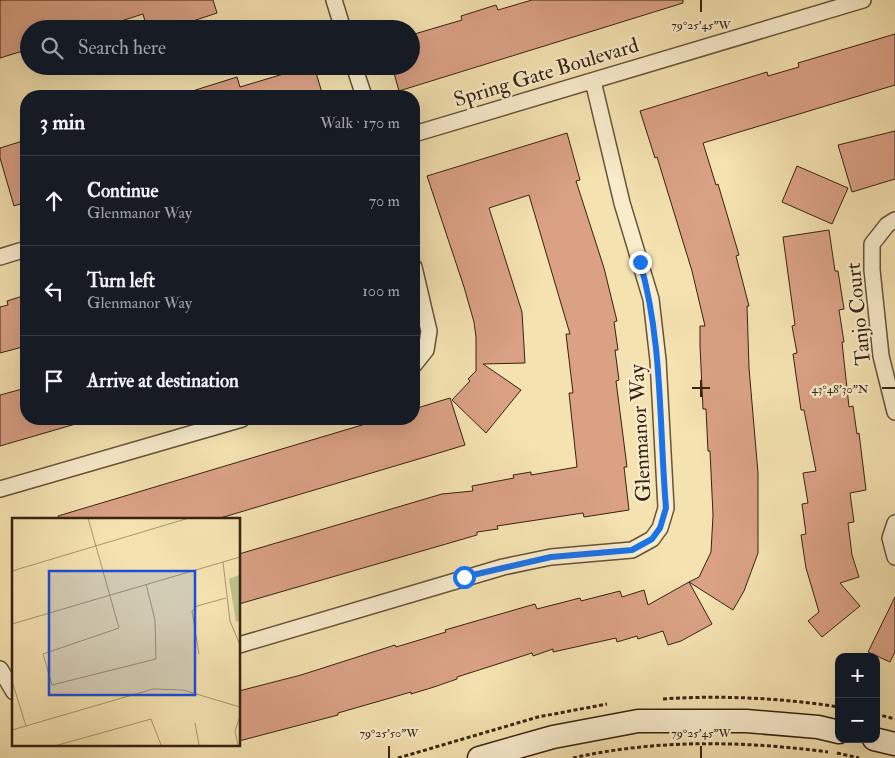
<!DOCTYPE html>
<html lang="en">
<head>
<meta charset="utf-8">
<style>
	:root { --surface:#171b24; --page:#242831; --text:#f1f3f6; --muted:#9ea1a6; --line:#363941 }
	body { margin:0; font-family:"IM FELL Double Pica",serif; background:var(--page); color:var(--text) }
	.controls { position:absolute; right:15px; bottom:15px; display:grid; overflow:hidden; border-radius:10px; box-shadow:0 5px 20px #0002 }
	.controls button { width:45px; height:45px; display:grid; place-items:center; padding:0; border:0; border-bottom:1px solid var(--line); background:var(--surface); color:var(--text); font:25px sans-serif }
	.stop { position:absolute; width:15px; height:15px; margin:-11px; border:4px solid #1a73e8; border-radius:50%; background:#fff }
	.stop.end { background:#1a73e8; border-color:#fff; box-shadow:0 1px 5px #0008 }
	.list { margin:0; padding:0; list-style:none }
	h2 { display:flex; justify-content:space-between; align-items:center; height:65px; margin:0; padding:0 20px; font-size:21px }
	h2 small { font-size:16px; font-weight:400; color:var(--muted) }
	.list li { display:grid; grid-template-columns:32px 1fr auto; gap:15px; align-items:center; box-sizing:border-box; height:90px; padding:0 20px; border-top:1px solid var(--line) }
	.list b { display:block; font-size:19px; white-space:nowrap }
	.list p { margin:0; font-size:16px; white-space:nowrap; color:var(--muted) }
	.list em { font-size:16px; font-style:normal; color:var(--muted) }
	.icon { flex:none; width:28px; height:28px; fill:none; stroke:currentColor; stroke-width:2; stroke-linecap:round; stroke-linejoin:round }
	.map { position:relative; flex:none; width:895px; height:758px; overflow:hidden }
	.search { position:absolute; background:var(--surface); box-shadow:0 5px 20px #0002; left:20px; top:20px; width:400px; height:55px; display:flex; align-items:center; gap:12px; box-sizing:border-box; padding:0 18px; border-radius:28px; color:var(--muted); font-size:19px }
	.panel { position:absolute; background:var(--surface); box-shadow:0 5px 20px #0002; left:20px; top:90px; width:400px; height:335px; border-radius:20px }
	.map>svg:first-child { display:block }
	.building { fill:#daa185; stroke:#372310 }
	.lines { fill:none; stroke-linecap:round; stroke-linejoin:round }
	.street-casing { stroke:#665338; stroke-width:18 }
	.secondary-casing { stroke:#372310; stroke-width:25 }
	.path { stroke:#372310; stroke-width:3; stroke-dasharray:4 2.5; stroke-linecap:butt }
	.street { stroke:#f8eccc; stroke-width:15 }
	.secondary { stroke:#f8eccc; stroke-width:22 }
	.route { stroke:#1a73e8; stroke-width:6 }
	.ticks { fill:none; stroke:#372310; stroke-width:2 }
	.labels { text-anchor:middle; stroke-width:4.5; stroke-linejoin:round; paint-order:stroke }
	.street-label { font-size:21px; fill:#372310; stroke:#f8eccc }
	.inset-road { fill:none; stroke:#a89670; stroke-width:1 }
	.view { fill:#1d4ed8; fill-opacity:0.15; stroke:#1d4ed8; stroke-width:2.5 }
	.inset-edge { fill:none; stroke:#372310; stroke-width:2.5 }
	.ticks-label { font-size:12px; text-anchor:middle; fill:#372310; stroke:#f8eccc; stroke-width:4.5; stroke-linejoin:round; paint-order:stroke }
</style>
</head>
<body>
<div class="map">
<svg width="895" height="758" viewBox="0 0 895 758">
	<rect width="100%" height="100%" fill="#f4e2b0"/>
	<filter id="stains"><feTurbulence type="fractalNoise" baseFrequency=".004" numOctaves="4"/><feColorMatrix values="0 0 0 0 .2 0 0 0 0 .09 0 0 0 0 .02 0 0 0 .5 -.17"/></filter>
	<radialGradient id="worn" r=".72"><stop offset=".6" stop-color="#630" stop-opacity="0"/><stop offset="1" stop-color="#630" stop-opacity=".3"/></radialGradient>
	<path class="building" d="M0,0h213l4,13 -48,16h-22l-4,-15 -47,15h-67v20l-29,9z
		M532,0h151v3l-284,88 -7,-25h19v-31l51,-15 -1,-4 35,-11 2,5z
		M895,34v51l-192,58 13,42 2,-1 21,71 -3,1 13,50h-2l2,62 9,105v80l-14,38 -11,19 -44,-28 10,-5 12,-25 2,-37 -3,-64h-2l-2,-42h-3l-3,-63v-20h5l-13,-55 -35,-114 -2,1 -15,-47 127,-39 1,4 31,-9 -1,-4z
		M310,66h4l9,30h-137v-3l51,-16 3,10z
		M895,131v48l-43,13 -14,-47z
		M567,133l13,47 -4,1 28,87 13,53 -3,1 4,28h-3l4,30 -3,1 11,86h-3l5,43 -45,7 -1,-4 -86,13 1,3 -21,3v3l-238,69v-50l203,-60 31,-3 -1,-5 42,-8 -1,-3 18,-3v3l46,-8 -8,-74h4l-7,-59h4l-41,-139 -40,13 33,104 3,51 -42,1 38,26 -35,43 -34,-33 18,-19 -2,-2 8,-8v-34l-2,-15 -10,-35 -37,-111z
		M26,140v62l-12,4 -14,-48v-10z
		M797,166l51,22 -16,36 -50,-22z
		M829,230l6,41h3l6,38 -5,1 5,32h-2l7,65 4,-1 4,28 2,-1 7,57 -16,3 4,29 -6,1 4,32 7,22 -19,6 20,23 -38,31 -14,-16 11,-9 -13,-44 -5,-33 5,-1 -4,-30 6,-1 -5,-30 13,-2 -12,-61h-3l-8,-56 4,-1 -5,-27 3,-1 -12,-88z
		M26,295v51l-26,7v-46l8,-2 -1,-4z
		M26,388v31h53v4l-79,23v-51z
		M450,398l15,47 -23,7 -225,67h-158l-1,-3 324,-97h32v-10z
		M689,582l23,42 -31,17 -13,4 -5,-14 -25,8 -1,-3 -20,6 -1,-4 -63,14v-3l-20,7 -1,-3 -75,24v2l-23,8 -23,7v-2l-73,21v2l-99,26v-50l62,-16 94,-30 1,2 50,-15 -1,-2 90,-26 2,5 43,-11 1,3 39,-10 2,6 22,-7 4,15z
		M895,597v55l-5,10 -22,-10z"/>
	<g class="lines">
		<g class="street-casing">
			<path id="street" d="M334,0l9,29
				M354,66l10,30
				M414,134l449,-134
				M895,220l-8,5 -15,19v26l9,86 14,56
				M0,257l26,-8
				M414,267l15,64 -3,19 -12,15
				M0,489l242,-70
				M895,523l-5,15 5,19
				M239,645l264,-78 48,-10 81,-7 20,-11 8,-11 6,-20 -8,-148 -7,-61 -29,-96 -29,-122
				M0,669l14,23"/>
		</g>
		<g class="secondary-casing">
			<path id="secondary" d="M874,739l21,5
				M479,758l74,-21 85,-16h108l72,6 21,5"/>
		</g>
		<path class="path" d="M663,699c58,-4 118,-1 176,8
			M876,714l19,5
			M837,753l22,5
			M398,758l140,-41 69,-13
			M573,758c83,-19 171,-17 255,-6"/>
		<use href="#street" class="street"/>
		<use href="#secondary" class="secondary"/>
	</g>
	<g class="lines">
		<path class="route" d="M464,577l87,-20 81,-7 20,-11 8,-11 6,-20c-7,-82 -3,-166 -26,-246"/>
	</g>
	<path class="ticks" d="M701,0v12M701,380v17M692,388h18M882,388h13M389,746v12M701,746v12"/>
	<g class="labels">
		<g class="street-label">
			<text transform="translate(546 72) rotate(-17)" y="7">Spring Gate Boulevard</text>
			<text transform="translate(858 314) rotate(-96)" y="7">Tanjo Court</text>
			<text transform="translate(640 433) rotate(-93)" y="7">Glenmanor Way</text>
		</g>
	</g>
	<g transform="translate(12 518)">
		<rect width="228" height="228" fill="#f4e2b0"/>
		<path d="M227,57v46l-3,1 -7,-43z" fill="#bbc38b"/>
		<path class="inset-road" d="M76,0l31,110 -76,26 9,31 104,-26 -1,-39 -9,-36M211,44l7,59 10,24M0,53l177,-53M0,106l228,-67M187,136l-7,-43 5,-5 29,-8M0,163l14,45M183,205l4,22M0,212l141,-41 30,1 57,17M46,227l93,-26 10,26M226,227l-3,-14 5,-15"/>
		<path class="view" d="M37,53h146v124h-146z"/>
		<rect width="228" height="228" class="inset-edge"/>
	</g>
	<g class="ticks-label">
		<text x="701" y="29">79°25'45"W</text>
		<text x="840" y="393">43°48'30"N</text>
		<text x="389" y="737">79°25'50"W</text>
		<text x="701" y="737">79°25'45"W</text>
	</g>
	<rect width="100%" height="100%" filter="url(#stains)"/>
	<rect width="100%" height="100%" fill="url(#worn)"/>
</svg>
<div class="controls">
<button>+</button>
<button>−</button>
</div>
<div class="stop" style="left:464px;top:577px"></div>
<div class="stop end" style="left:640px;top:262px"></div>
<div class="search"><svg class="icon" aria-label="search" viewBox="0 0 24 24"><circle cx="10" cy="10" r="6"/><path d="M15 15l6 6"/></svg>Search here</div>
<section class="panel">
<h2>3 min<small>Walk · 170 m</small></h2>
<ul class="list">
<li><svg class="icon" aria-label="ahead" viewBox="0 0 24 24"><path d="M12 20V5M6 11l6-6 6 6"/></svg><div><b>Continue</b><p>Glenmanor Way</p></div><em>70 m</em></li>
<li><svg class="icon" aria-label="left" viewBox="0 0 24 24"><path d="M17 20v-9H6M10 6l-5 5 5 5"/></svg><div><b>Turn left</b><p>Glenmanor Way</p></div><em>100 m</em></li>
<li><svg class="icon" aria-label="arrive" viewBox="0 0 24 24"><path d="M6 21V4h12l-3 4 3 4H6"/></svg><div><b>Arrive at destination</b></div></li>
</ul>
</section>
</div>
</body>
</html>
